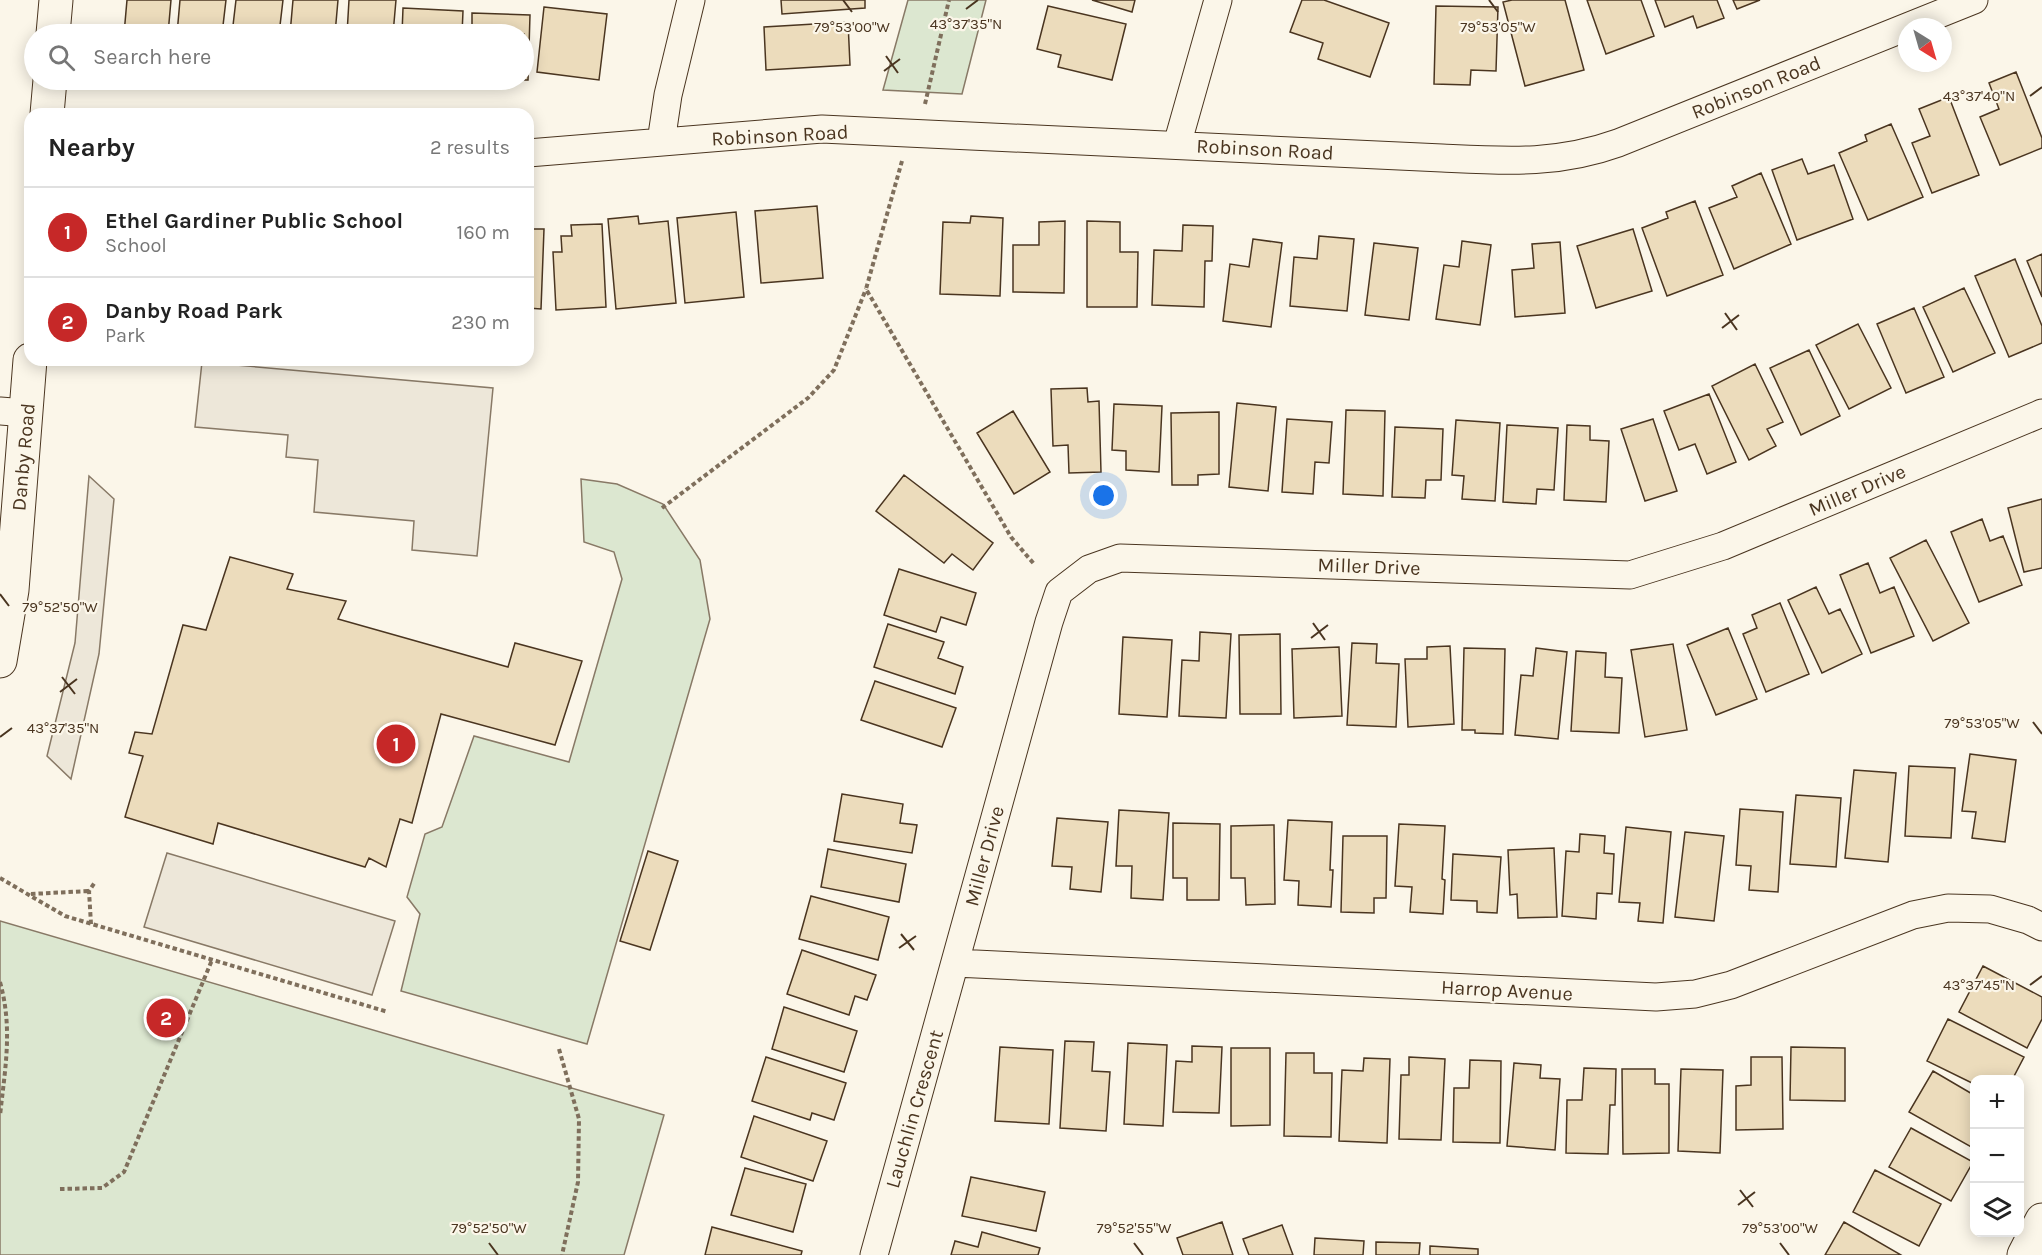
<!DOCTYPE html>
<html lang="en">
<head>
<meta charset="utf-8">
<style>
	:root { --surface:#fff; --page:#f2f2f2; --text:#222; --muted:#767676; --line:#e0e0e0; --accent:#c62828 }
	body { margin:0; font-family:Karla,sans-serif; background:var(--page); color:var(--text) }
	.controls { position:absolute; right:18px; bottom:18px; display:grid; overflow:hidden; border-radius:12px; box-shadow:0 3px 15px #0003 }
	.controls button { width:54px; height:54px; display:grid; place-items:center; padding:0; border:0; border-bottom:2px solid var(--line); background:var(--surface); color:var(--text); font:30px sans-serif }
	.compass { position:absolute; left:1898px; top:18px; width:54px; height:54px; border-radius:50%; background:var(--surface); box-shadow:0 3px 15px #0003; rotate:143deg }
	.you { position:absolute; left:1104px; top:496px; width:21px; height:21px; margin:-15px; border:4px solid #fff; border-radius:50%; background:#1a73e8; box-shadow:0 0 0 9px #1a73e833 }
	.badge { display:grid; place-items:center; width:39px; height:39px; border-radius:50%; background:var(--accent); color:#fff; font-size:20px; font-weight:700 }
	.pin { position:absolute; translate:-50% -50%; border:3px solid #fff; box-shadow:0 2px 6px #0006 }
	.list { margin:0; padding:0; list-style:none }
	h2 { display:flex; justify-content:space-between; align-items:center; height:78px; margin:0; padding:0 24px; font-size:26px }
	h2 small { font-size:20px; font-weight:400; color:var(--muted) }
	.list li { display:grid; grid-template-columns:39px 1fr auto; gap:18px; align-items:center; box-sizing:border-box; height:90px; padding:0 24px; border-top:2px solid var(--line) }
	.list b { display:block; font-size:22px; white-space:nowrap }
	.list p { margin:0; font-size:20px; white-space:nowrap; color:var(--muted) }
	.list em { font-size:20px; font-style:normal; color:var(--muted) }
	.icon { flex:none; width:33px; height:33px; fill:none; stroke:currentColor; stroke-width:2; stroke-linecap:round; stroke-linejoin:round }
	.map { position:relative; flex:none; width:2042px; height:1255px; overflow:hidden }
	.search { position:absolute; background:var(--surface); box-shadow:0 3px 15px #0003; left:24px; top:24px; width:510px; height:66px; display:flex; align-items:center; gap:15px; box-sizing:border-box; padding:0 21px; border-radius:33px; color:var(--muted); font-size:22px }
	.panel { position:absolute; background:var(--surface); box-shadow:0 3px 15px #0003; left:24px; top:108px; width:510px; height:258px; border-radius:18px }
	.map>svg:first-child { display:block }
	.green { fill:#dce7d0; stroke:#887966; stroke-width:1.5 }
	.parking { fill:#ede7d9; stroke:#887966; stroke-width:1.5 }
	.building { fill:#ecdcbc; stroke:#4a3520; stroke-width:1.5 }
	.lines { fill:none; stroke-linecap:round; stroke-linejoin:round }
	.street-casing { stroke:#4a3520; stroke-width:29 }
	.secondary-casing { stroke:#4a3520; stroke-width:35 }
	.path { stroke:#7f6f5c; stroke-width:4; stroke-dasharray:4.5 3; stroke-linecap:butt }
	.street { stroke:#fbf6e9; stroke-width:27 }
	.secondary { stroke:#fbf6e9; stroke-width:33 }
	.ticks { fill:none; stroke:#4a3520; stroke-width:2 }
	.labels { text-anchor:middle; stroke-width:4.5; stroke-linejoin:round; paint-order:stroke }
	.street-label { font-size:20px; fill:#4a3520; stroke:#fbf6e9 }
	.ticks-label { font-size:15px; text-anchor:middle; fill:#4a3520; stroke:#fbf6e9; stroke-width:4.5; stroke-linejoin:round; paint-order:stroke }
</style>
</head>
<body>
<div class="map">
<svg width="2042" height="1255" viewBox="0 0 2042 1255">
	<rect width="100%" height="100%" fill="#fbf6e9"/>
	<path class="green" d="M908,0h78l-24,94 -79,-4z
		M581,479l36,5 46,20 37,56 10,59 -123,425 -186,-53 19,-77 -13,-17 18,-63 17,-7 32,-91 95,26 53,-183 -8,-27 -30,-10z
		M0,921l664,194 -40,140h-624z"/>
	<path class="parking" d="M202,362l291,26 -16,168 -65,-6 2,-29 -100,-9 4,-52 -32,-3 2,-22 -93,-8z
		M89,476l25,23 -15,155 -28,125 -24,-23 28,-113z
		M167,853l228,68 -23,74 -228,-68z"/>
	<path class="building" d="M127,0h44l-3,34h-44z
		M180,0h46l-4,34h-45z
		M236,0h47l-4,34h-47z
		M293,0h45l-3,34h-45z
		M349,0h47l-3,34h-46z
		M781,0h84v8l-83,6z
		M1092,0h43l-3,12z
		M1302,0h22l65,23 -19,54 -52,-18 5,-16 -33,-11z
		M1512,0h53l19,70 -59,16 -22,-84z
		M1587,0h54l13,36 -48,18z
		M1655,0h62l7,18 -27,10 -4,-12 -28,11z
		M1733,0h27l-23,9z
		M1048,6l78,18 -14,56 -54,-13 3,-12 -24,-6z
		M1436,6l62,1 -2,64 -25,-1 -1,15 -36,-1z
		M544,7l63,7 -8,66 -62,-8z
		M403,8l60,3 -1,23h-60z
		M472,13l58,2 -2,65h-27h23v-46h-52z
		M848,22l2,43 -84,5 -2,-43z
		M2016,72l26,66v10l-42,17 -20,-48 19,-8 -10,-26z
		M1949,97l30,78 -47,18 -20,-50 18,-7 -11,-27z
		M1891,124l32,73 -55,23 -29,-67 28,-12 -2,-6z
		M1802,159l6,15 26,-9 19,54 -56,21 -25,-70z
		M1761,173l30,71 -57,25 -25,-61 28,-11 -5,-11z
		M1695,201l28,74 -56,21 -25,-68 26,-10 -2,-6z
		M817,206l6,72 -62,5 -6,-72z
		M736,212l8,85 -59,6 -8,-85z
		M638,216l1,8 29,-3 8,82 -60,6 -8,-90z
		M971,216l32,2 -3,78 -60,-2 3,-72 27,1z
		M1065,221l-1,72 -51,-1v-47h26v-23z
		M1087,221l33,1v30h18l-1,55h-50z
		M602,224l4,83 -50,3 -3,-58h9l-1,-16h11l-1,-11z
		M1183,225l30,1 -1,35h-7l-1,46 -52,-2 2,-55 28,1z
		M528,229h16l-3,80 -13,-1z
		M1633,229l19,62 -56,17 -19,-62z
		M1319,236l35,3 -7,72 -57,-5 4,-49 23,2z
		M1253,239l29,4 -11,84 -48,-6 7,-57 19,3z
		M1462,241l29,4 -11,80 -44,-6 8,-54 15,2z
		M1560,242l5,71 -50,4 -3,-47 22,-2 -2,-24z
		M1374,243l44,5 -9,72 -44,-5z
		M2042,254v43l-15,-36z
		M2015,259l27,67v17l-33,14 -34,-81z
		M1964,288l31,65 -42,19 -30,-65z
		M1914,308l30,69 -38,16 -29,-69z
		M1858,324l33,64 -42,21 -33,-64z
		M1809,350l31,66 -39,19 -31,-67z
		M1755,364l28,58 -16,7 9,17 -27,14 -37,-74z
		M1087,388l1,14 11,-1 2,71 -32,1 -1,-28 -15,1 -2,-57z
		M1709,394l27,68 -29,12 -12,-30 -16,6 -15,-39z
		M1237,403l39,4 -8,84 -39,-4z
		M1114,404l48,2 -3,66 -33,-2v-19l-14,-1z
		M1346,410l39,1 -2,85 -40,-2z
		M1013,411l37,61 -36,22 -37,-61z
		M1219,412v62l-21,1v10h-26l-1,-72z
		M1287,419l45,3 -3,41 -14,-1 -2,32 -31,-2z
		M1653,419l24,72 -32,10 -24,-72z
		M1456,420l44,3 -5,78 -33,-2 2,-23 -12,-1z
		M1507,425l51,3 -4,62 -17,-1 -1,15 -33,-2z
		M1567,425l23,1v14l19,1 -3,61 -42,-2z
		M1395,427l48,2 -2,51h-15l-1,18 -33,-1z
		M904,475l89,68 -20,27 -21,-16 -8,9 -68,-52z
		M2042,499v69l-18,4 -16,-64z
		M1982,519l8,22 13,-5 19,49 -43,17 -28,-70z
		M1926,540l43,83 -36,18 -43,-83z
		M230,557l63,17 -6,15 59,12 -8,18 170,48 7,-24 67,18 -27,84 -114,-31 -29,109 -12,-4 -14,48 -17,-9 -4,9 -147,-44 -5,21 -88,-27 18,-61 -14,-3 6,-21 17,2 31,-109 23,5z
		M1868,563l12,30 14,-6 20,49 -43,17 -31,-78z
		M899,569l77,24 -10,32 -25,-8 -5,15 -52,-17z
		M1816,587l13,27 11,-5 22,45 -40,19 -34,-73z
		M1780,603l29,71 -43,18 -23,-58 14,-6 -5,-13z
		M888,624l56,18 -6,16 25,9 -8,27 -81,-27z
		M1728,628l29,71 -41,16 -29,-70z
		M1200,632l31,2 -5,84 -47,-2 3,-56 17,1z
		M1280,634l1,80h-41l-1,-79z
		M1123,637l49,3 -5,77 -48,-3z
		M1352,643l25,1 -1,19 23,1 -3,63 -49,-2z
		M1673,644l14,86 -42,7 -14,-87z
		M1450,646l4,78 -46,3 -3,-68h22v-12z
		M1339,647l3,69 -48,2 -2,-69z
		M1464,648l41,1 -2,85 -28,-1v-3h-13z
		M1536,648l31,4 -9,87 -43,-4 6,-60 12,1z
		M1576,651l30,2 -1,24 17,1 -3,55 -48,-2z
		M875,681l81,27 -14,39 -81,-27z
		M1970,754l46,6 -11,82 -33,-4 4,-26 -14,-1z
		M1909,766l46,2 -4,70 -46,-2z
		M1854,770l42,3 -8,89 -43,-4z
		M842,794l61,10 -3,19 17,2 -5,28 -78,-12z
		M1796,795l45,3 -5,69 -46,-3z
		M1740,809l43,3 -5,80 -29,-2 2,-24 -15,-1z
		M1119,810l50,3 -6,87 -32,-2 1,-32h-16z
		M1057,818l51,4 -7,70 -31,-3 2,-22 -20,-1z
		M1288,820l44,2 -2,48h3l-2,37 -33,-2 1,-24 -15,-1z
		M1173,823l47,1 -1,76h-32v-22h-14z
		M1399,824l46,2 -3,53 3,1 -2,34 -33,-2 2,-25 -17,-1z
		M1274,825l1,79 -29,1 -1,-27h-14v-52z
		M1626,827l45,5 -8,91 -25,-2 2,-18 -21,-1z
		M1685,832l39,4 -10,85 -39,-4z
		M1580,834l25,2 -1,17 10,1 -2,40 -15,-1 -1,26 -34,-3 4,-65 13,1z
		M1343,836h44l-1,62h-12v15l-33,-1z
		M1554,848l3,69 -39,1 -1,-24 -7,1 -2,-45z
		M828,849l78,15 -7,38 -78,-15z
		M648,851l30,10 -28,89 -30,-9z
		M1453,854l48,3 -4,56 -20,-1v-11l-26,-1z
		M811,896l78,21 -11,43 -79,-21z
		M802,950l74,25 -9,25 -12,-4 -6,19 -62,-21z
		M1983,966l59,31v22l-15,29 -68,-36z
		M784,1007l73,24 -13,41 -72,-23z
		M1948,1019l76,38 -12,23h-38v4l-47,-23z
		M1065,1041l29,1 -2,29 18,1 -4,59 -46,-3z
		M1128,1043l39,2 -4,81 -39,-2z
		M1192,1046l30,1 -3,66 -46,-1 3,-51 16,1z
		M1000,1047l53,3 -4,74 -54,-3z
		M1791,1047l54,1v53l-55,-1z
		M1231,1048h39v77l-39,1z
		M1286,1053h28v20h18l-1,64 -47,-1z
		M766,1057l80,26 -12,37 -22,-7 -2,7 -58,-19z
		M1409,1057l36,2 -4,81 -42,-1 2,-64h8z
		M1751,1057h31l1,72 -47,1v-44l15,-1z
		M1364,1058l26,1 -3,84 -48,-2 3,-71 21,1z
		M1470,1060l31,1 -1,82 -47,-1 1,-54h15z
		M1514,1063l27,2 -1,13 20,1 -5,71 -48,-4z
		M1584,1068l32,1 -1,36h-5l-2,49 -42,-1 1,-53h15z
		M1622,1069h33v15h14v69l-46,1z
		M1681,1069l42,1 -3,83 -42,-2z
		M1933,1071l41,24v50l-1,3 -64,-36z
		M754,1116l73,25 -14,40 -72,-24z
		M1911,1128l62,34 -22,39 -62,-34z
		M745,1168l61,16 -13,48 -62,-17z
		M1875,1170l66,34 -22,42 -66,-34z
		M971,1177l74,15 -9,39 -74,-15z
		M1222,1222l11,33h-50l-6,-17z
		M1844,1222l57,33h-76z
		M1282,1225l11,30h-44l-6,-16z
		M712,1227l90,24 -1,4h-96z
		M982,1232l58,16 -2,7h-87l4,-14 23,6z
		M1315,1238l49,3 -1,14h-49z
		M1376,1242l44,1 -1,12h-43z
		M1430,1246l48,3v6h-48z"/>
	<g class="lines">
		<g class="street-casing">
			<path id="street" d="M661,142l7,-47 23,-95
				M1177,145l41,-145
				M528,153l294,-24 620,29c63,3 115,7 176,-15l356,-143
				M0,411l26,2
				M955,963l701,34 39,-3 36,-9 182,-70 35,-7 42,1 38,11 14,7
				M874,1255l175,-633 10,-30 30,-23 31,-11 510,17 93,-29 319,-133"/>
		</g>
		<g class="secondary-casing">
			<path id="secondary" d="M53,34l3,-34
				M47,114l3,-34
				M0,661l12,-71 18,-230
				M2024,1255l18,-35"/>
		</g>
		<path class="path" d="M925,104l24,-104
			M902,161l-36,128 145,248 23,27
			M662,508l146,-110 26,-28 32,-81
			M0,878l65,38 323,96
			M31,894l58,-3
			M91,924l-2,-33 6,-9
			M0,982c13,47 5,86 0,134
			M559,1049l20,70 -1,63 -16,73
			M60,1189l42,-1 22,-16 88,-212"/>
		<use href="#street" class="street"/>
		<use href="#secondary" class="secondary"/>
	</g>
	<path class="ticks" d="M843,0l9,12M1489,0l9,12M966,9l12,-9M886,56l12,17M884,71l16,-12M2030,96l12,-9M1725,313l12,17M1722,328l17,-13M0,594l9,12M1313,623l12,17M1311,638l17,-13M62,677l13,17M60,692l17,-13M2033,722l9,12M0,737l12,-9M901,934l13,16M899,948l17,-12M2030,985l12,-9M1740,1190l13,17M1738,1205l17,-13M489,1243l9,12M1134,1243l9,12M1780,1243l9,12"/>
	<g class="labels">
		<g class="street-label">
			<text transform="translate(1756 87) rotate(-22)" y="7">Robinson Road</text>
			<text transform="translate(780 135) rotate(-3)" y="7">Robinson Road</text>
			<text transform="translate(1265 149) rotate(3)" y="7">Robinson Road</text>
			<text transform="translate(23 457) rotate(-85)" y="7">Danby Road</text>
			<text transform="translate(1857 490) rotate(-23)" y="7">Miller Drive</text>
			<text transform="translate(1369 566) rotate(2)" y="7">Miller Drive</text>
			<text transform="translate(984 856) rotate(-75)" y="7">Miller Drive</text>
			<text transform="translate(1507 990) rotate(3)" y="7">Harrop Avenue</text>
			<text transform="translate(914 1109) rotate(-74)" y="7">Lauchlin Crescent</text>
		</g>
	</g>
	<g class="ticks-label">
		<text x="966" y="29">43°37'35"N</text>
		<text x="852" y="32">79°53'00"W</text>
		<text x="1498" y="32">79°53'05"W</text>
		<text x="1979" y="101">43°37'40"N</text>
		<text x="60" y="612">79°52'50"W</text>
		<text x="1982" y="728">79°53'05"W</text>
		<text x="63" y="733">43°37'35"N</text>
		<text x="1979" y="990">43°37'45"N</text>
		<text x="489" y="1233">79°52'50"W</text>
		<text x="1134" y="1233">79°52'55"W</text>
		<text x="1780" y="1233">79°53'00"W</text>
	</g>
</svg>
<div class="controls">
<button>+</button>
<button>−</button>
<button><svg class="icon" aria-label="layers" viewBox="0 0 24 24"><path d="M12 4l9 5-9 5-9-5zM3 14l9 5 9-5"/></svg></button>
</div>
<svg class="compass" viewBox="-18 -18 36 36"><path d="M0-13l5 13h-10z" fill="#e53935"/><path d="M0 13l5-13h-10z" fill="#767676"/></svg>
<div class="you"></div>
<div class="pin badge" style="left:396px;top:744px">1</div>
<div class="pin badge" style="left:166px;top:1018px">2</div>
<div class="search"><svg class="icon" aria-label="search" viewBox="0 0 24 24"><circle cx="10" cy="10" r="6"/><path d="M15 15l6 6"/></svg>Search here</div>
<section class="panel">
<h2>Nearby<small>2 results</small></h2>
<ul class="list">
<li><span class="badge">1</span><div><b>Ethel Gardiner Public School</b><p>School</p></div><em>160 m</em></li>
<li><span class="badge">2</span><div><b>Danby Road Park</b><p>Park</p></div><em>230 m</em></li>
</ul>
</section>
</div>
</body>
</html>
